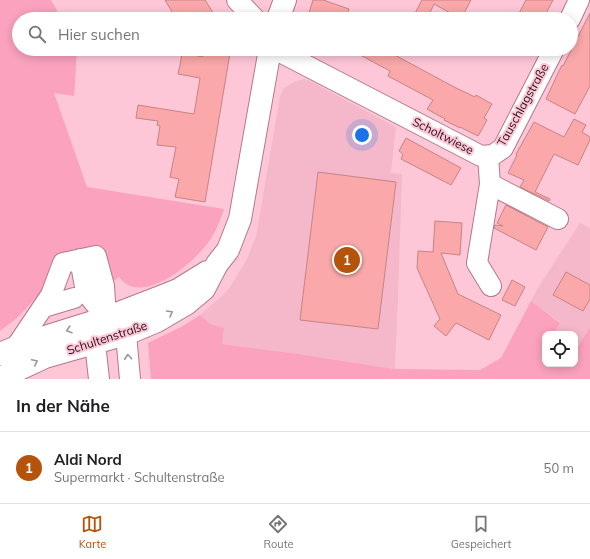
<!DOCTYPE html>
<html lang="de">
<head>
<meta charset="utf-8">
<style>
	:root { --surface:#fff; --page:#f6f6f6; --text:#202124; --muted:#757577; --line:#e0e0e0; --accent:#b45309 }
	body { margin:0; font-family:Mulish,sans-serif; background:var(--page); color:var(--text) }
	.controls { position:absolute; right:12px; bottom:12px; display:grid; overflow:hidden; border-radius:8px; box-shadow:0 2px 10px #0003 }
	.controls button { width:36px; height:36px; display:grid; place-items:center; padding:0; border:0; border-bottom:1px solid var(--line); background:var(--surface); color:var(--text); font:20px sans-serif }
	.you { position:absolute; left:362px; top:135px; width:14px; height:14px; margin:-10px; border:3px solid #fff; border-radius:50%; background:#1a73e8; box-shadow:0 0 0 6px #1a73e833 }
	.badge { display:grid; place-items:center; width:26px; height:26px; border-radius:50%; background:var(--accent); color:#fff; font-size:13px; font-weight:700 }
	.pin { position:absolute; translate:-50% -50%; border:2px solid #fff; box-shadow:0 1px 4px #0006 }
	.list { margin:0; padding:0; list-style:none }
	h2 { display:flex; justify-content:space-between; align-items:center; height:52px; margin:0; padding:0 16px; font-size:17px }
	h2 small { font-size:13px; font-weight:400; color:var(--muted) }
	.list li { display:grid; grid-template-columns:26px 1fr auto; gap:12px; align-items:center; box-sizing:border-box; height:72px; padding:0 16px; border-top:1px solid var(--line) }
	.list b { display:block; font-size:15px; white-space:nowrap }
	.list p { margin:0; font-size:13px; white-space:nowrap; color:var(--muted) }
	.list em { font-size:13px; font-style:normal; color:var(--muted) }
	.icon { flex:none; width:22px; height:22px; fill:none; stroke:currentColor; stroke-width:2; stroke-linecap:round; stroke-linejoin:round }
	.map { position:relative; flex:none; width:590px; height:379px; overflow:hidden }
	.search { position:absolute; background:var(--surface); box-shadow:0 2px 10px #0003; left:12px; right:12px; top:12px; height:44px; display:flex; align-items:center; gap:10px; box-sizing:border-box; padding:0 14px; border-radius:22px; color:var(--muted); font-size:15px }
	.sheet { height:124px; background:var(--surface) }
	nav { display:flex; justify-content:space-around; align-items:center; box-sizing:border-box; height:56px; border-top:1px solid var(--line); background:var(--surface); font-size:11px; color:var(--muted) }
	nav a { display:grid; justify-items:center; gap:2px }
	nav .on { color:var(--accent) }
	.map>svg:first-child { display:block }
	.built { fill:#f4b8ca }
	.green { fill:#fba2bf }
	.building { fill:#faa8a9; stroke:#c68485 }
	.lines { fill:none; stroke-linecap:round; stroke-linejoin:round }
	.minor-casing { stroke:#b5778b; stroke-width:22 }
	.major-casing { stroke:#b5778b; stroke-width:24 }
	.minor { stroke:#fff; stroke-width:20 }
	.major { stroke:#fff; stroke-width:22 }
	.oneway { stroke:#9e9398 }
	.labels { text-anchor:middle; stroke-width:4; stroke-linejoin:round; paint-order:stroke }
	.street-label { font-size:12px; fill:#281019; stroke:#fec7d7 }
</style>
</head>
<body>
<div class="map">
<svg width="590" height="379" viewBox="0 0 590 379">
	<rect width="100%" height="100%" fill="#fec7d7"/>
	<path class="built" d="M304,79l6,2 86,46 -5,46 11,1 -4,124 -3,71 -104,-16 -70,-9 -11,-20 -10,-9 24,-21 6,-7 17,-28 9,-23 24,-140 4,-8 10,-6z
		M580,223l10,5v99l-13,20 -2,-2v-11h-17l-4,-2 6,-10 -29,-21 6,-12z"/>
	<path class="green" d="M0,0h51l8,14 19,1v4h-59v30h58l-3,47 -20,-3 33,94 137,22c-3,10 -7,19 -12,28 -13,21 -52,55 -78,50 -6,-1 -11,-5 -15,-10l-5,4 -5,-7 -12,-27 -52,39 -7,10 -21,22 -17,13z
		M531,301l29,22 -6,9 4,2h-13v30h30v-19l3,1 12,-19v52h-439l-3,-36 33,-16 19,-12 10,9 14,4 -2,16 69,9 104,16 85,1 21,-12z"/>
	<path class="building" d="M165,0h40l12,19h-28l-14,-2z
		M313,0h10l26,9 -3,10h-39z
		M422,0h49l-10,19 -27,-15 -7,15h-15z
		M526,0h27l-10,19h-27z
		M590,13v73l-15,28 -29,-15 12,-26 4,-8 1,1z
		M205,49h13v2l12,2 -25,149 -30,-5 4,-18 -9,-2 6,-30 -19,-2 3,-19 -3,-1 1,-4 -22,-3 2,-13 56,9 6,-36 -22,-4 2,-9 2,-12 21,4z
		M349,49h45l-3,4 65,35 19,9 1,-2 16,9 -8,14 3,2 -9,16 -18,-9v1l-16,-8 1,-1 -18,-10 6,-9 -45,-24 2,-5z
		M574,119l12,6 -4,7 8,5v3l-12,25 -24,-11 -19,38 15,7 -1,2 -29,-14 4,-7 -16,-7 9,-18 -1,-1 4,-7 14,-25 30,15z
		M406,138l55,30 -10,17 -50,-26 2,-5 -4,-3z
		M318,172l78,10 -18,147 -78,-9z
		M506,205l42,22 -12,23 -42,-22 1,-3 8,1 -6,-3z
		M435,221l27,2 -2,32 -19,-2 17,41 43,21 -12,25 -33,-17 -10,13 -12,-10 6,-7 -23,-51 1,-17 15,1z
		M566,272l24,13v14l-7,12 -30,-16z
		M512,280l13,7 -10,19 -13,-6z"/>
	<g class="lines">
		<g class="minor-casing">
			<path id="minor" d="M237,0l18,19
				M570,19l9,-19
				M280,49l4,5 197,102 12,-1 10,-7 51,-99
				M488,156l2,28 -13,79 14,23
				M490,184l68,35
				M80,259l6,33 20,26 20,16 4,45
				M44,307l30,-9
				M16,347l35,-52 12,-32 33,-7 8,30 2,32 -11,25 4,36"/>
		</g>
		<g class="major-casing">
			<path id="major" d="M278,19l7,-19
				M0,354l29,-12 77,-24 57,-22 15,-6 29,-18
				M0,378l45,-21 81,-23 31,-13 29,-17 18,-15 13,-25 11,-14 12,-31 30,-170"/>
		</g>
		<use href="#minor" class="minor"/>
		<use href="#major" class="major"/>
	</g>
	<defs><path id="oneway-chevron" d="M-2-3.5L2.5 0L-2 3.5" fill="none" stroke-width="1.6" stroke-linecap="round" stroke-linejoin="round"/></defs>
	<g class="oneway">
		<use href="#oneway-chevron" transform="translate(170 313) rotate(-30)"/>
		<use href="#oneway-chevron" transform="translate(69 330) rotate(162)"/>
		<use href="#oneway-chevron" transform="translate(128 357) rotate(-95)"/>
		<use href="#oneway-chevron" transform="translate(35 362) rotate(-25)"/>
	</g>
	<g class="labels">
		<g class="street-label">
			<text transform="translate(523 105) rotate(-61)" y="4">Tauschlagstraße</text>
			<text transform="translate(443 136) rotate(27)" y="4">Scholtwiese</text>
			<text transform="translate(107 338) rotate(-18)" y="4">Schultenstraße</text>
		</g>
	</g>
</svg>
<div class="controls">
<button><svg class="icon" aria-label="locate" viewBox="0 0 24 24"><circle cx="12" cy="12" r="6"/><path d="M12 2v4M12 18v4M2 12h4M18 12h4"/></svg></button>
</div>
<div class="you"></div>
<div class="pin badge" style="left:347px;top:260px">1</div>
<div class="search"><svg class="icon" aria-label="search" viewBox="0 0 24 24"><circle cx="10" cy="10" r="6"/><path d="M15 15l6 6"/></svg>Hier suchen</div>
</div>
<section class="sheet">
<h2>In der Nähe<small></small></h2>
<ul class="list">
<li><span class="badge">1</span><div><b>Aldi Nord</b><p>Supermarkt · Schultenstraße</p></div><em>50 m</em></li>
</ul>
</section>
<nav>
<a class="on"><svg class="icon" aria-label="map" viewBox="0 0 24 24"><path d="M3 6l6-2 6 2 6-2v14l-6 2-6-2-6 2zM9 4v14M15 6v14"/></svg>Karte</a>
<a><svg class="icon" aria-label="directions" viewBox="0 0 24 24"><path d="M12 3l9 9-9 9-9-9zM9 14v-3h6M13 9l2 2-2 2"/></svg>Route</a>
<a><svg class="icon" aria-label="saved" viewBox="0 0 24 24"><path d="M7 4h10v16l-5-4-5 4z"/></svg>Gespeichert</a>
</nav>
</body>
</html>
